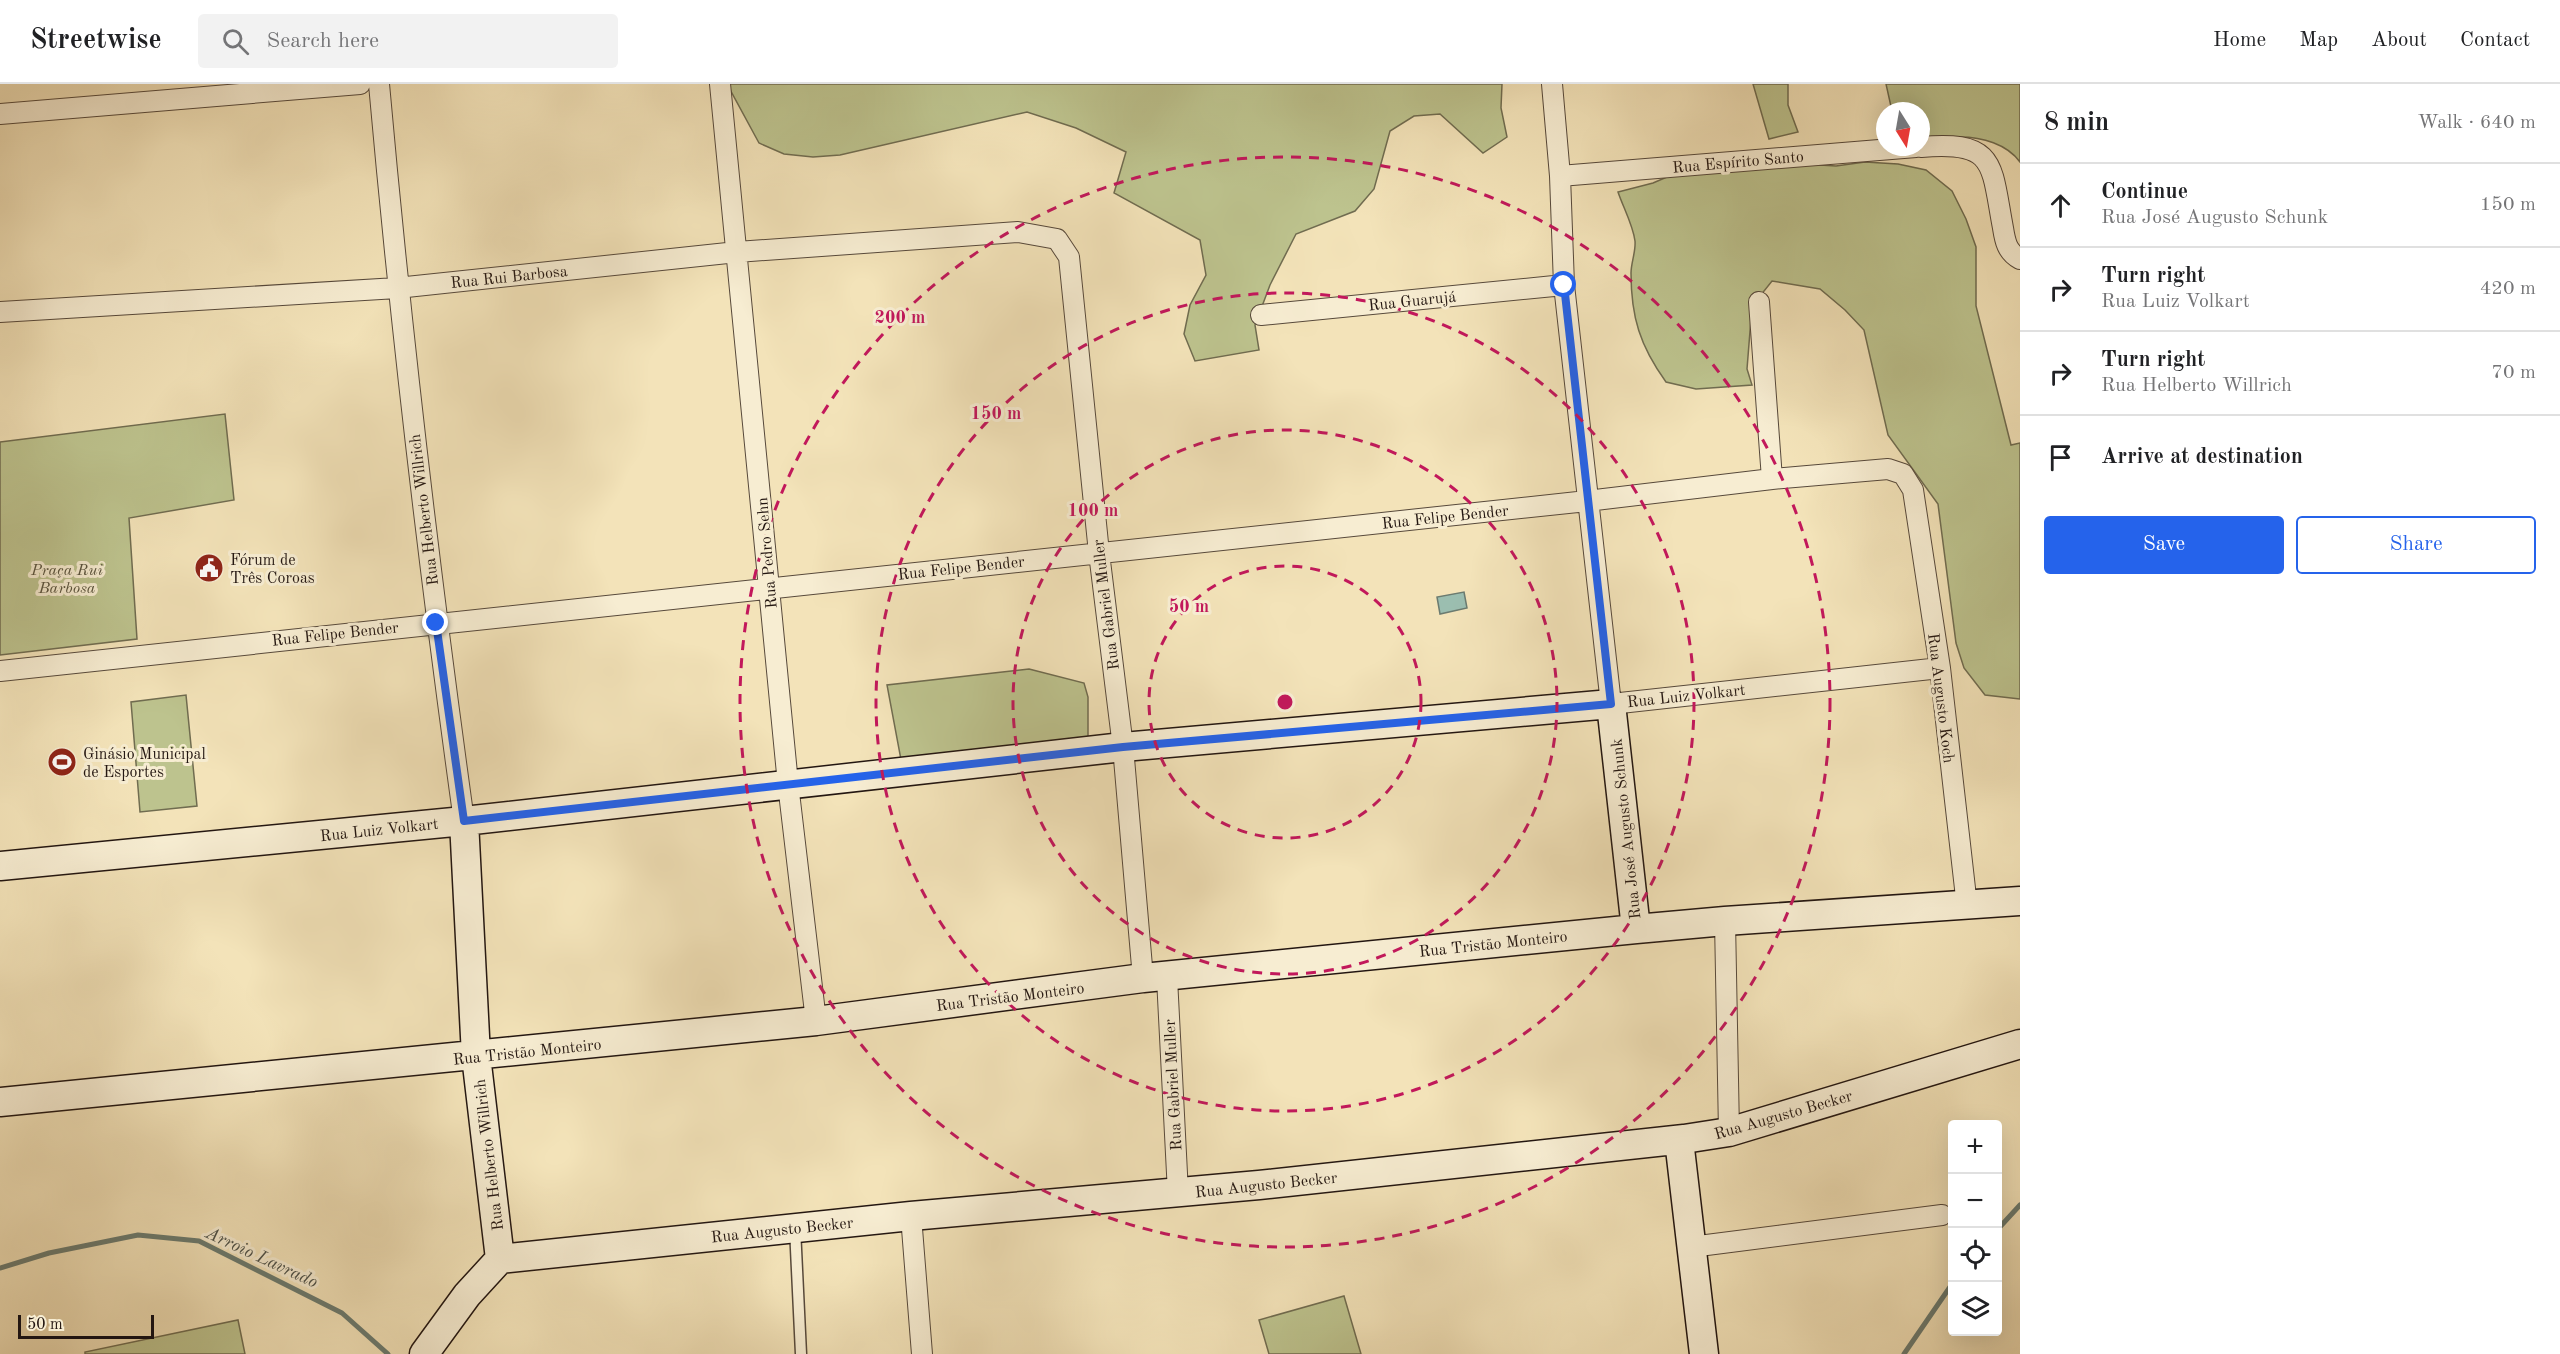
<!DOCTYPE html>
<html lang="en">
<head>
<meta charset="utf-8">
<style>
	:root { --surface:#fff; --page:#f2f2f2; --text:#202124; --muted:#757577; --line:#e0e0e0; --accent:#2563eb }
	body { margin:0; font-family:"Old Standard TT",serif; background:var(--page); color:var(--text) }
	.controls { position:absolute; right:18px; bottom:18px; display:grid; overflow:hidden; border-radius:6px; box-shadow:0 6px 24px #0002 }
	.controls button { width:54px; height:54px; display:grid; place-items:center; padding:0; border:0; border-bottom:2px solid var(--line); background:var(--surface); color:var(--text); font:30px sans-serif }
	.compass { position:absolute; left:1876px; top:18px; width:54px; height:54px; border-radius:50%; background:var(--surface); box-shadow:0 6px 24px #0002; rotate:169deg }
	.scale { position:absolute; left:18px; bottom:15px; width:136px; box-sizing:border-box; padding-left:6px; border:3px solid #231611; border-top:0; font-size:16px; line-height:21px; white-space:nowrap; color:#231611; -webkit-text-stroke:4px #f7edd2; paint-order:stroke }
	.stop { position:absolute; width:18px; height:18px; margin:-14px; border:4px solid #2563eb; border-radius:50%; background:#fff }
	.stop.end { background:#2563eb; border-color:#fff; box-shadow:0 2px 6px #0008 }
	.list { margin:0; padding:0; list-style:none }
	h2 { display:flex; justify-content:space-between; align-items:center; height:78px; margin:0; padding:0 24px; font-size:26px }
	h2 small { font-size:20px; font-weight:400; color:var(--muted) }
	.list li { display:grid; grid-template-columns:39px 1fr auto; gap:18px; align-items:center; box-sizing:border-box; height:84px; padding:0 24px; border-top:2px solid var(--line) }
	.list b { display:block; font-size:22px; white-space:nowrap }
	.list p { margin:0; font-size:20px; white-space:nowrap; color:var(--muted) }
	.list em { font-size:20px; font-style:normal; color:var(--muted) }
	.actions { display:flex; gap:12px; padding:18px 24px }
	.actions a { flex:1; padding:14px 0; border:2px solid var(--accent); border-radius:6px; text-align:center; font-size:21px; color:var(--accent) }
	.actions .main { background:var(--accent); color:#fff }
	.icon { flex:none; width:33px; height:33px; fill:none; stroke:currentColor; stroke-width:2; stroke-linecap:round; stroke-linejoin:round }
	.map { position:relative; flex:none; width:2020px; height:1270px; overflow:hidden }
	header { display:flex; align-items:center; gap:36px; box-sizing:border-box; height:84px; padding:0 30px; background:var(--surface); border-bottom:2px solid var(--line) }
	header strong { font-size:28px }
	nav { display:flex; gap:33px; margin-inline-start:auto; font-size:21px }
	.search { width:420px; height:54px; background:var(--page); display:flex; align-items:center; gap:15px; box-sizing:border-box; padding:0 21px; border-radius:6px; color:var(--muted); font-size:22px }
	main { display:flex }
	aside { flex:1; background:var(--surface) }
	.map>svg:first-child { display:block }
	.green { fill:#bdc38e; stroke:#706c50; stroke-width:1.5 }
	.water { fill:#9bbeb0; stroke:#6b7b70; stroke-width:1.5 }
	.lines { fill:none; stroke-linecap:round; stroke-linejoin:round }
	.stream { stroke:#6b7b70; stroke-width:5 }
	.lane-casing { stroke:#57493b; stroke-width:13 }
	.street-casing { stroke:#57493b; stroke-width:22 }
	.secondary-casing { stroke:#231611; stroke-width:31 }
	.lane { stroke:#f7edd2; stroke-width:10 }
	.street { stroke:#f7edd2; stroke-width:20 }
	.secondary { stroke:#f7edd2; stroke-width:28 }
	.route { stroke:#2563eb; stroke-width:8 }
	.ring { fill:none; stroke:#c2185b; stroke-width:3; stroke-dasharray:10 8 }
	.labels { text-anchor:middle; stroke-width:6; stroke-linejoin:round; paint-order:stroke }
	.street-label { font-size:16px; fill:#231611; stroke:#f7edd2 }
	.poi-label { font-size:16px; fill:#231611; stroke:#f7edd2; text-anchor:start }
	.park-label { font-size:16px; font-style:italic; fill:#59533d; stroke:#f7edd2 }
	.water-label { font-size:18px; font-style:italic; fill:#4d5149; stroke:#f7edd2 }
	.centre { fill:#c2185b; stroke:#f7edd2; stroke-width:3 }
	.ring-label { font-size:18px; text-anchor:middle; font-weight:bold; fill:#c2185b; stroke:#f7edd2; stroke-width:6; stroke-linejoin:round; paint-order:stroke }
</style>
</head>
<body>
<header>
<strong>Streetwise</strong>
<div class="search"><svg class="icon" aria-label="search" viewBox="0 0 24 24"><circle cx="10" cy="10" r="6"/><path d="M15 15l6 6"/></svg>Search here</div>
<nav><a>Home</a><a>Map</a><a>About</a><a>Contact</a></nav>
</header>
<main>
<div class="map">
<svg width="2020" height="1270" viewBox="0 0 2020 1270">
	<rect width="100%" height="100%" fill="#f3e3b9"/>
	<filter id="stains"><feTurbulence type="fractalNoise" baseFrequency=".00333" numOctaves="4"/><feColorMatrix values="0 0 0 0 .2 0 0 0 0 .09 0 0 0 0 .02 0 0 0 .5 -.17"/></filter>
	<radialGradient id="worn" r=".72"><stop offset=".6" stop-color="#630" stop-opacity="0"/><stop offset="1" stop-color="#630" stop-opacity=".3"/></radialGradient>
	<path class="green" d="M727,0h775l-1,24 6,29 -24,16 -43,-39 -26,2 -24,15 -16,58 -19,22 -59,23 -26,51 -15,40 4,25 -64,11 -11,-27 6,-29 16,-30 -6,-35 -86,-47 12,-41 -50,-24 -49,-16 -187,43 -27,2 -29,-3 -25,-11z
		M1753,0h35v21l10,27 -29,7z
		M1886,0h134v78c-13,-18 -38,-25 -60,-25 -14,0 -25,5 -39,1v-27h-29z
		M1865,78l33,2 28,6 26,21 14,28 10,28v59l35,139 9,-2v256l-35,-4 -21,-27 -8,-25 -18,-139 -50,-69 -24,-105 -19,-20 -25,-21 -48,-8 -20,25 -5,63 5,16 -56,4 -30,-7c-26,-36 -35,-65 -35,-109 0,-10 5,-22 4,-32 -2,-16 -12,-34 -17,-49l35,-9 28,-12 123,-7 32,2z
		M225,330l9,86 -105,18 8,121 -137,16v-213z
		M1029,585l55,14 4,14v46l-186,22 -15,-80z
		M186,611l11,111 -57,6 -9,-110z
		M1344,1212l17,58h-92l-10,-34z
		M238,1236l7,34h-160v-2z"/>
	<path class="water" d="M1464,508l3,16 -27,6 -3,-17z"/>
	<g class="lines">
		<path class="stream" d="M1998,1145l22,-24
			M0,1184l49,-15 89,-18 61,6 143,72 46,41
			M1904,1270l48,-70"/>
		<g class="lane-casing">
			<path id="lane" d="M795,1144l6,126"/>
		</g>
		<g class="street-casing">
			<path id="street" d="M379,0c22,247 51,492 85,737
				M720,0l68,700 28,237
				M1552,0l8,92 4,109 47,419 329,-36
				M0,30l360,-30
				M1921,63c76,-7 70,18 82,81 2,13 4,24 17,31
				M1560,92l356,-29
				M1759,218l13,177
				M0,228l397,-24 340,-36 281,-20 39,7 12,18 30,296 24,194 20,231
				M1261,231l303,-30
				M0,587l1587,-170 185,-22 116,-10 15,5 10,16 27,178 27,238
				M1725,837l4,211
				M1167,894l11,215
				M911,1132l11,138
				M1691,1163l251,-32"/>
		</g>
		<g class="secondary-casing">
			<path id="secondary" d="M464,737l12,235 24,203
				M0,782l464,-45 659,-74 488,-43 25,225
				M0,1018l816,-81 327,-43 493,-49 89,-8 295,-20
				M1679,1056l25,214
				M500,1175l411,-43 348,-31 425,-46 45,-7 291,-88
				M424,1270l43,-59 33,-36"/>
		</g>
		<use href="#lane" class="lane"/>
		<use href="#street" class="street"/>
		<use href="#secondary" class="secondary"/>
	</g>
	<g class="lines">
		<path class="route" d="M436,539l28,198 659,-74 488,-43 -47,-419"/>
	</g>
	<g class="ring">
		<circle cx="1285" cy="618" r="136"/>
		<circle cx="1285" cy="618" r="272"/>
		<circle cx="1285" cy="618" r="409"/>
		<circle cx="1285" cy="618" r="545"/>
	</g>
	<defs>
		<g id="civic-disc" transform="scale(1.5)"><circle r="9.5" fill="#8f2418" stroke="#f7edd2"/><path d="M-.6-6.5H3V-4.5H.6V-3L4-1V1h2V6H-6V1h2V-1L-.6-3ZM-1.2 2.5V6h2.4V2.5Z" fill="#fff"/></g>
		<g id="stadium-disc" transform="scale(1.5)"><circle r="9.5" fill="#8f2418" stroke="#f7edd2"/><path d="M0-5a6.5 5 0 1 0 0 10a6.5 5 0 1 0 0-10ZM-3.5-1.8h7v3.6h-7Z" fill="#fff"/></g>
	</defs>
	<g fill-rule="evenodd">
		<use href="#civic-disc" x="209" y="484"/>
		<use href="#stadium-disc" x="62" y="678"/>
	</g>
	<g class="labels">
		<g class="street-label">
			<text transform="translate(1738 77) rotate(-5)" y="6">Rua Espírito Santo</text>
			<text transform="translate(509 192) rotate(-6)" y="6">Rua Rui Barbosa</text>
			<text transform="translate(1412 216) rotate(-6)" y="6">Rua Guarujá</text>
			<text transform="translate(423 426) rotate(-97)" y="6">Rua Helberto Willrich</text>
			<text transform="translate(1445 432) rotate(-6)" y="6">Rua Felipe Bender</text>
			<text transform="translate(766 469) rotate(-95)" y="6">Rua Pedro Sehn</text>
			<text transform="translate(961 483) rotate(-6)" y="6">Rua Felipe Bender</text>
			<text transform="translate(1105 521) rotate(-97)" y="6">Rua Gabriel Muller</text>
			<text transform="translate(335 549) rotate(-6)" y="6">Rua Felipe Bender</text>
			<text transform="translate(1686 611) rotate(-6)" y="6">Rua Luiz Volkart</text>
			<text transform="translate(1942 614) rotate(83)" y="6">Rua Augusto Koch</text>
			<text transform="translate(379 745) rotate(-6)" y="6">Rua Luiz Volkart</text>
			<text transform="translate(1625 745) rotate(-96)" y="6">Rua José Augusto Schunk</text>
			<text transform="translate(1493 859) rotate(-6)" y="6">Rua Tristão Monteiro</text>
			<text transform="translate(1010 912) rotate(-7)" y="6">Rua Tristão Monteiro</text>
			<text transform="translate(527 967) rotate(-6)" y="6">Rua Tristão Monteiro</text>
			<text transform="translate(1172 1001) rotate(-93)" y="6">Rua Gabriel Muller</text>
			<text transform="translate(1783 1030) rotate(-16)" y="6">Rua Augusto Becker</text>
			<text transform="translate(488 1071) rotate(-97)" y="6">Rua Helberto Willrich</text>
			<text transform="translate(1266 1100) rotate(-6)" y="6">Rua Augusto Becker</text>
			<text transform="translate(782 1145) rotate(-6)" y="6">Rua Augusto Becker</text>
		</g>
		<g class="poi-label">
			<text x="230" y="481">Fórum de<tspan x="230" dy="18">Três Coroas</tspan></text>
			<text x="83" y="675">Ginásio Municipal<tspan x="83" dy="18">de Esportes</tspan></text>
		</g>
		<g class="park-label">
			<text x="67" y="491">Praça Rui<tspan x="67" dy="18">Barbosa</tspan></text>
		</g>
		<g class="water-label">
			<text transform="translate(262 1173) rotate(25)" y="6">Arroio Lavrado</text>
		</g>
	</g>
	<circle cx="1285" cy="618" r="9" class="centre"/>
	<g class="ring-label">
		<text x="900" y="239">200 m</text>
		<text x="996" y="335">150 m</text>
		<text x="1093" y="432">100 m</text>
		<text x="1189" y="528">50 m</text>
	</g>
	<rect width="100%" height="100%" filter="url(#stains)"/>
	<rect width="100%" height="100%" fill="url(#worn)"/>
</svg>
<div class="controls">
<button>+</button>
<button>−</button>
<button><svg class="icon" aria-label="locate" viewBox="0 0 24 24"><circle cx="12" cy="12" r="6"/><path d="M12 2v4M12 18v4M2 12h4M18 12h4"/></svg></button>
<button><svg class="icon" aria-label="layers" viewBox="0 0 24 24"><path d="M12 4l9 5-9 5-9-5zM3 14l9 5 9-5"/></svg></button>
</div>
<svg class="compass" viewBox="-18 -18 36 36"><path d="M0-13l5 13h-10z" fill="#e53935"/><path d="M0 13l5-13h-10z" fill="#757577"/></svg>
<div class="scale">50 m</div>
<div class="stop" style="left:1564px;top:201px"></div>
<div class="stop end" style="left:436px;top:539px"></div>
</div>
<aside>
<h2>8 min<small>Walk · 640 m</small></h2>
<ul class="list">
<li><svg class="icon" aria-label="ahead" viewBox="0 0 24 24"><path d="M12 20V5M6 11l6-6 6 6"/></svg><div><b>Continue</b><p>Rua José Augusto Schunk</p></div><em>150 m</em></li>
<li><svg class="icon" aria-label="right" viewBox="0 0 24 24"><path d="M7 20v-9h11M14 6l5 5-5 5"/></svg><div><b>Turn right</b><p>Rua Luiz Volkart</p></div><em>420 m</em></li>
<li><svg class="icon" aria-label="right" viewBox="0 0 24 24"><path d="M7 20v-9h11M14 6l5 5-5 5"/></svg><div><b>Turn right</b><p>Rua Helberto Willrich</p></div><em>70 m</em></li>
<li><svg class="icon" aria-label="arrive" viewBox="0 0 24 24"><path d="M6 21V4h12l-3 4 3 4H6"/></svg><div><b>Arrive at destination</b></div></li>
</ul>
<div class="actions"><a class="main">Save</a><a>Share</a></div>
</aside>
</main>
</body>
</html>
